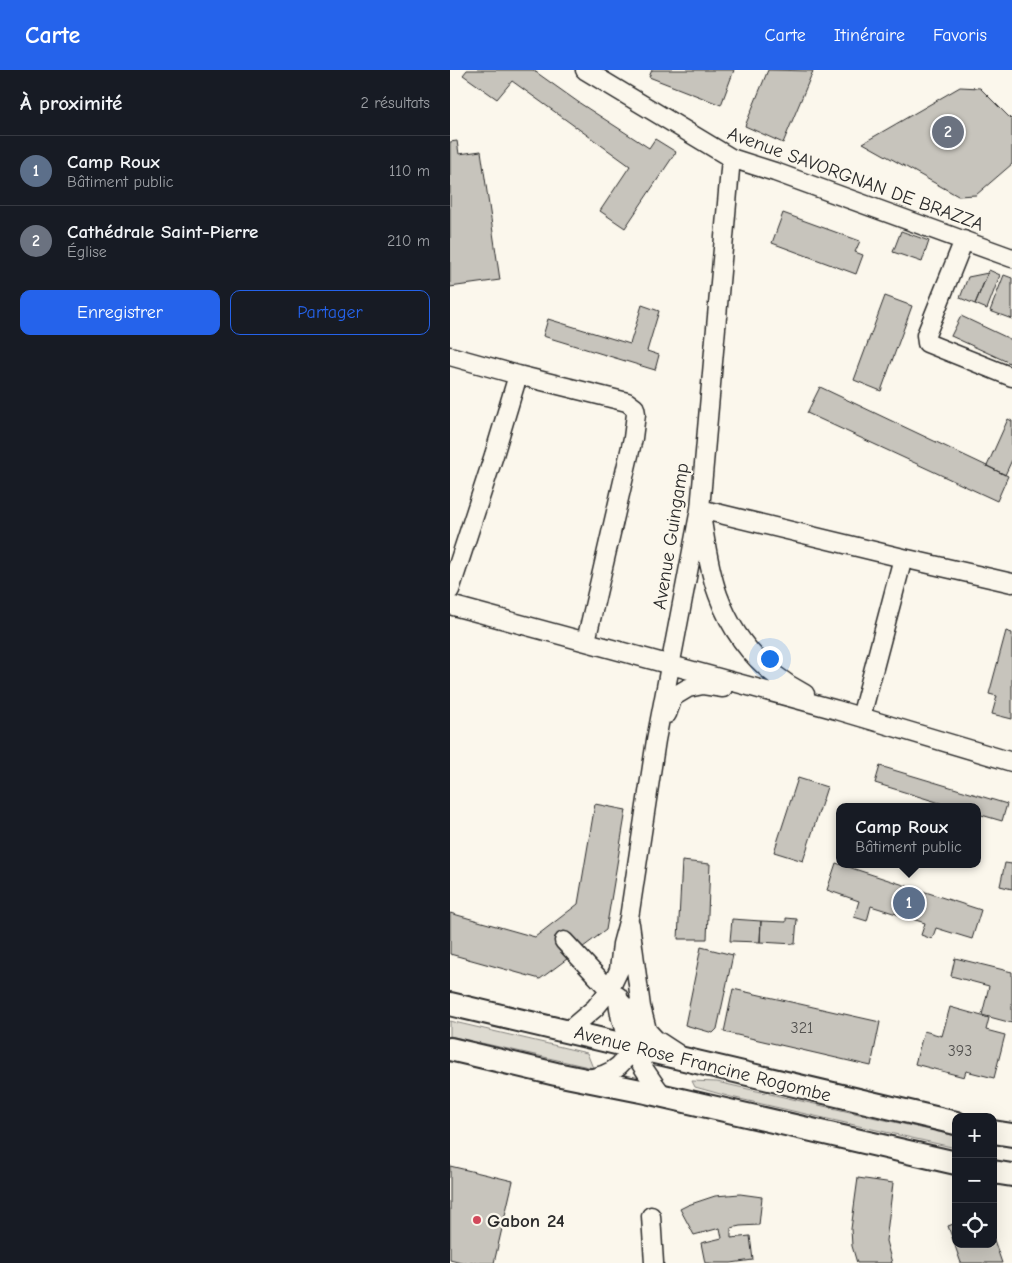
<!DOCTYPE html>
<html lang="fr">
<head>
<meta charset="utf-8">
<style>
	:root { --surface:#171b24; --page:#20242c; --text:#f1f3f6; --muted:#9ea1a6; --line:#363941; --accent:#2563eb }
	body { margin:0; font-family:"Comic Neue",sans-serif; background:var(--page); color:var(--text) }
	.controls { position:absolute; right:15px; bottom:15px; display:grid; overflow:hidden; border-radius:10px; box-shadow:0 5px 20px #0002 }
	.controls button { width:45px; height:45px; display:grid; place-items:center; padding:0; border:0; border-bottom:1px solid var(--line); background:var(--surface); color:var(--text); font:25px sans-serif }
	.you { position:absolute; left:319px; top:588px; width:18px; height:18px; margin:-12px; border:4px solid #fff; border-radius:50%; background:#1a73e8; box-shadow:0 0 0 8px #1a73e833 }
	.badge { display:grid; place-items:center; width:32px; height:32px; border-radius:50%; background:var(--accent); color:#fff; font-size:16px; font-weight:700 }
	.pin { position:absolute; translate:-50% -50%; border:2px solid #fff; box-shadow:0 1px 5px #0006 }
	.popup { position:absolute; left:386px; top:733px; width:145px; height:65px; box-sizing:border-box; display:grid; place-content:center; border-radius:10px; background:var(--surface); filter:drop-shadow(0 1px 4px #0005); font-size:16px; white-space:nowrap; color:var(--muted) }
	.popup b { font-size:19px; color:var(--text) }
	.popup::after { content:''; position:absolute; left:50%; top:100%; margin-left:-10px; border:10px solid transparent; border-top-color:var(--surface) }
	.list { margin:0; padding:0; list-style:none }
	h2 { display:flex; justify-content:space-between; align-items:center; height:65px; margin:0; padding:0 20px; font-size:21px }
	h2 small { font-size:16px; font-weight:400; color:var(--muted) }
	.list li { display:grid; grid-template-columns:32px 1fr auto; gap:15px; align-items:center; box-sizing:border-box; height:70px; padding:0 20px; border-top:1px solid var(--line) }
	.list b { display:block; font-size:19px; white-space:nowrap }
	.list p { margin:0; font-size:16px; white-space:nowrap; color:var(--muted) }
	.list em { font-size:16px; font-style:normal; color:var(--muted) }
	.actions { display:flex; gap:10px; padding:15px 20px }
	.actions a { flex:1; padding:11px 0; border:1px solid var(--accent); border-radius:10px; text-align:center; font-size:18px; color:var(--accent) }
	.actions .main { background:var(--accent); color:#fff }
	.icon { flex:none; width:28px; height:28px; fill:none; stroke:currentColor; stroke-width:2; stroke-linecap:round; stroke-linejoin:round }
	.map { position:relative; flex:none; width:562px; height:1193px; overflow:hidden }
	header { display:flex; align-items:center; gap:30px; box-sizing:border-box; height:70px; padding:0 25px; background:var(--accent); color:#fff }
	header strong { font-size:24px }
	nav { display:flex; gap:28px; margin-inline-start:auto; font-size:18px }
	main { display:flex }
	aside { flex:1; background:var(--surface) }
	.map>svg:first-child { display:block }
	.green { fill:#dddad0; stroke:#84827e }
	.building { fill:#c7c4bc; stroke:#2b2b2b }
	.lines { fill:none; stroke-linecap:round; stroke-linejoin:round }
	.minor-casing { stroke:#2b2b2b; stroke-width:21 }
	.major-casing { stroke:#2b2b2b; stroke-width:26 }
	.minor { stroke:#fbf7ec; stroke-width:18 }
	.major { stroke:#fbf7ec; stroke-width:22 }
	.poi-dot { fill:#d1495b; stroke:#fbf7ec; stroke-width:2 }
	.labels { text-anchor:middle; stroke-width:4.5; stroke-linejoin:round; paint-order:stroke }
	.number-label { font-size:16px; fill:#52514f }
	.street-label { font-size:19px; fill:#2b2b2b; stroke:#fbf7ec }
	.poi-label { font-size:19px; font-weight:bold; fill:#2b2b2b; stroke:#fbf7ec; text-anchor:start }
</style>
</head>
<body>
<header>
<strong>Carte</strong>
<nav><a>Carte</a><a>Itinéraire</a><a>Favoris</a></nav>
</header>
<main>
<aside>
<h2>À proximité<small>2 résultats</small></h2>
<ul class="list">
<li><span class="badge" style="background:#5c6f8a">1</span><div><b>Camp Roux</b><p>Bâtiment public</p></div><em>110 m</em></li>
<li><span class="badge" style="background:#6b7280">2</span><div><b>Cathédrale Saint-Pierre</b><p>Église</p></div><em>210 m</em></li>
</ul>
<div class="actions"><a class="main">Enregistrer</a><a>Partager</a></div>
</aside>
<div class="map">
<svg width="562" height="1193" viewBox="0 0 562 1193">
	<rect width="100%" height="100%" fill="#fbf7ec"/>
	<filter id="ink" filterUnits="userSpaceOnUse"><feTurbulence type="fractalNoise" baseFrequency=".02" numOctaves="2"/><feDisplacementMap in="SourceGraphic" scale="10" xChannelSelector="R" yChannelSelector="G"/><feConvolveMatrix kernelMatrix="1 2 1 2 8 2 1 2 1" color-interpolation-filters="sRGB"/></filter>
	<g filter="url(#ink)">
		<path class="green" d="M0,951l137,32 6,15 -143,-32z
			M242,1011l25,1 239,54v12l-225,-51 -36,-10z"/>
		<path class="building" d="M17,0h66l45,32 71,46 6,-9 21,13 -51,76 -25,-17 30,-45 -118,-85 -15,18 -34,-24z
			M202,0h82l-13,35 -72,-28z
			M318,0l45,1 -30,72 -38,-17z
			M510,17l20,1 32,32v44l-36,31 -18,1 -95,-53z
			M7,71l2,13 22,-3 19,129 -50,7v-145z
			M333,143l77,28 -5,11 8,3 -7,19 -84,-31z
			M451,161l28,10 -7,21 -29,-10z
			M539,200l11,5 -13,34 -12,-5z
			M538,203l-13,31 -15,-6 8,-21z
			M554,205l8,3v41l-22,-8z
			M435,226l27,10 -31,85 -27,-11z
			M192,235l17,6 -12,40 12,4 -4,15 -112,-34 5,-17 82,25z
			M511,246l51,24v24l-61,-28z
			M370,317l188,89 -11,25 -190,-88z
			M558,349l4,2v39l-7,15 -18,-9z
			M556,561l6,2v86l-20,-5 5,-18 -8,-2z
			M430,696l127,38 -5,17 -24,-7v-7h-25l-78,-24z
			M348,708l29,9 -24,74 -29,-9z
			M145,734l31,6 -20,120 -66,49 -90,-25v-41l85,24 43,-33z
			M232,791l28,3 -3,75h-29z
			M386,793l145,47 -9,29 -36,-11 -4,11 -11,-4 4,-12 -54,-17 -4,15 -13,-4 5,-16 -32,-11z
			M555,793l7,1v25l-12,-3z
			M336,848l11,1 -2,25 -35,-2 1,-21 25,1z
			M282,849l29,2 -1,21 -30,-1z
			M251,877l32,8 -16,74 -4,4 -28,-8z
			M505,888l57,14v51l-30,-8 7,-29 -38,-10z
			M283,919l147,33 -9,44 -147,-34z
			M500,937l39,11 -3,12 19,5 -11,43 -28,-7 -2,6 -49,-13 9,-33 18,5z
			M0,1096l63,15 -19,82h-29l-15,-4z
			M408,1108l35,5 -7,58 6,22h-35l-5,-17 -1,-17z
			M290,1124l22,3 -3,28 -19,1 -9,2v10l19,-2 3,24 -22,3h-26l-4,-20 21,-5 -2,-10 -26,7 -14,-26 8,-4 27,-9z
			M506,1153v21h37v-7l9,26h-41l-13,-37z"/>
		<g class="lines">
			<g class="minor-casing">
				<path id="minor" d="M135,0l146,88 44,14 237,86
					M514,170l-38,95 1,8 85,34
					M0,286l68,19 -24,80 -44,135
					M68,305l109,27 8,6 1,6 -3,24 -47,203
					M0,535l387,105 175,52
					M355,624c-41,-21 -71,-55 -87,-99 -10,-27 -13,-58 -18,-86l203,49 109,25
					M217,644l6,-17 15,-9 15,-3 20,3
					M411,647l42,-159
					M114,871l91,98 23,15
					M168,926c0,36 24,72 45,100
					M118,961l27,-23 14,-17 10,-21 3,-26 7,-26 27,-178 44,-231 31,-351
					M135,1009c37,-4 43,-24 61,-53l-5,-19 -11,-83
					M201,1146l3,47"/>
			</g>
			<g class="major-casing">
				<path id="major" d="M0,934l506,119
					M0,979l106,25 90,18 310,71
					M543,1062l19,3
					M543,1102l19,3"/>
			</g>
			<use href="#minor" class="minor"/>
			<use href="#major" class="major"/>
		</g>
	</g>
	<circle class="poi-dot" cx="27" cy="1150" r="5"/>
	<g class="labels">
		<g class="number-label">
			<text x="352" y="963">321</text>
			<text x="510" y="986">393</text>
		</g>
		<g class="street-label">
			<text transform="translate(406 108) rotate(20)" y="7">Avenue SAVORGNAN DE BRAZZA</text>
			<text transform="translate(220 466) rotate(-81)" y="7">Avenue Guingamp</text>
			<text transform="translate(253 993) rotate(14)" y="7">Avenue Rose Francine Rogombe</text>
		</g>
		<g class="poi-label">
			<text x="37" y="1157">Gabon 24</text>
		</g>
	</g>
</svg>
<div class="controls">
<button>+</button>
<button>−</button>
<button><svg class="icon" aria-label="locate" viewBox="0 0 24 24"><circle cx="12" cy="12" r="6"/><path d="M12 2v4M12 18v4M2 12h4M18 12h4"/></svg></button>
</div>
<div class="you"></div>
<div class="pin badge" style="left:459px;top:833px;background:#5c6f8a">1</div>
<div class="popup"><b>Camp Roux</b>Bâtiment public</div>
<div class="pin badge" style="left:498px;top:62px;background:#6b7280">2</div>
</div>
</main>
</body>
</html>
